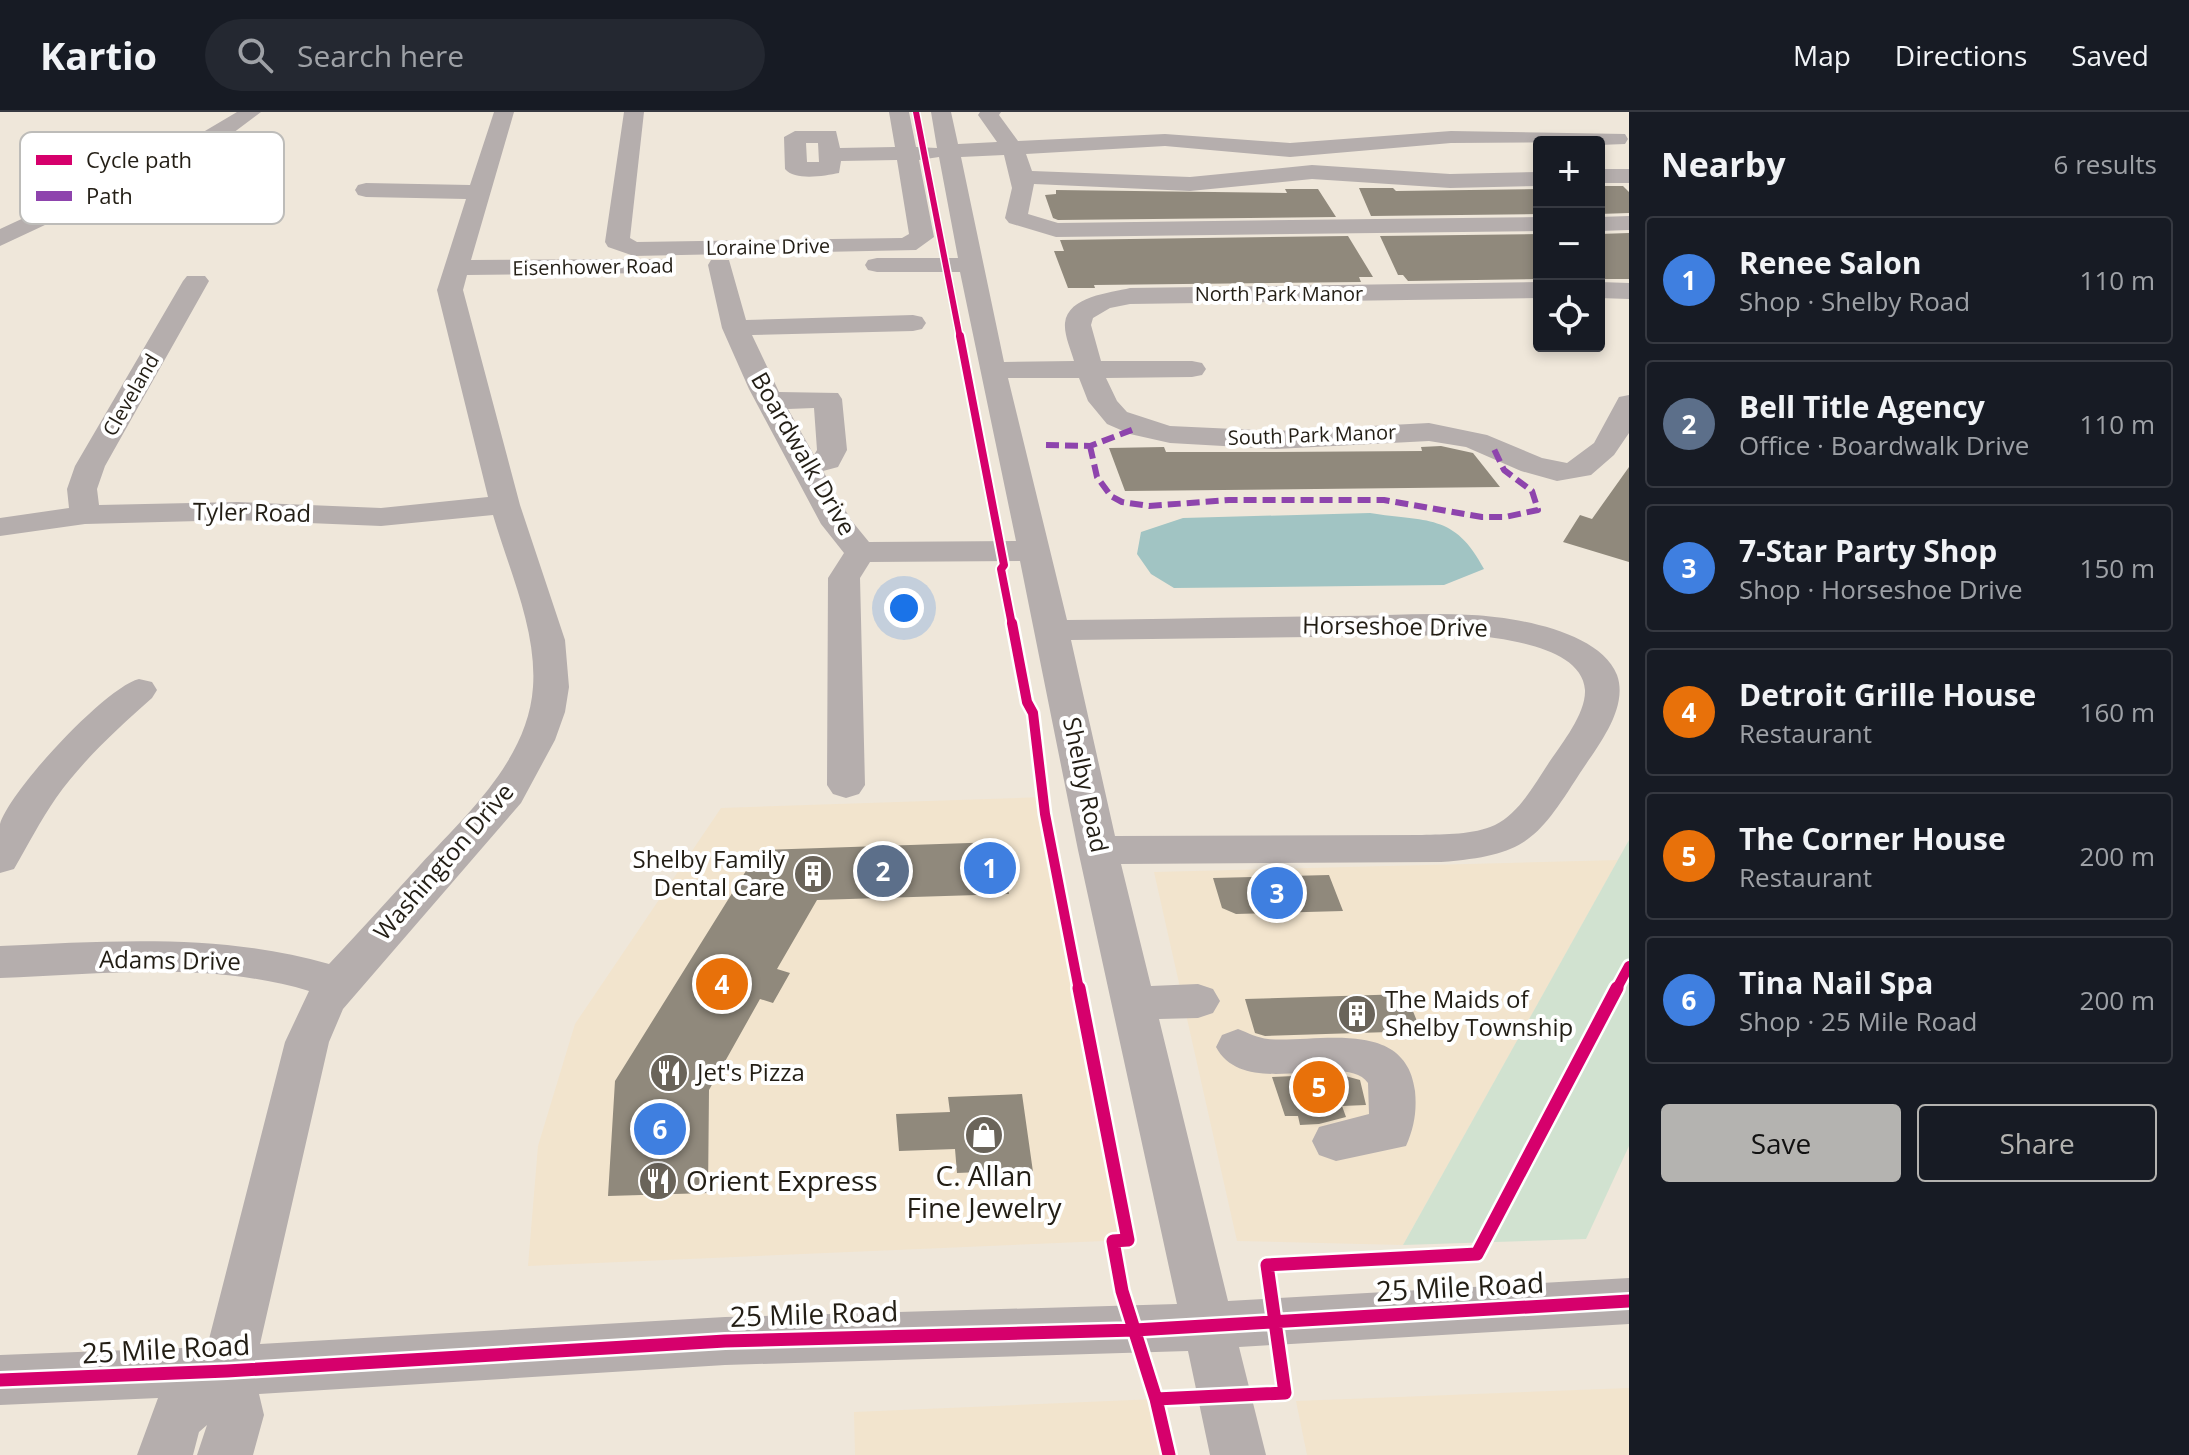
<!DOCTYPE html>
<html lang="en">
<head>
<meta charset="utf-8">
<style>
	:root { --surface:#171b24; --page:#242831; --text:#f1f3f6; --muted:#9ea1a6; --line:#363941; --accent:#b4b3b0 }
	body { margin:0; font-family:"Open Sans",sans-serif; background:var(--page); color:var(--text) }
	.controls { position:absolute; right:24px; top:24px; display:grid; overflow:hidden; border-radius:8px; box-shadow:0 4px 12px #0003 }
	.controls button { width:72px; height:72px; display:grid; place-items:center; padding:0; border:0; border-bottom:2px solid var(--line); background:var(--surface); color:var(--text); font:40px sans-serif }
	.you { position:absolute; left:904px; top:496px; width:28px; height:28px; margin:-20px; border:6px solid #fff; border-radius:50%; background:#1a73e8; box-shadow:0 0 0 12px #1a73e833 }
	.badge { display:grid; place-items:center; width:52px; height:52px; border-radius:50%; background:var(--accent); color:#fff; font-size:26px; font-weight:700 }
	.pin { position:absolute; translate:-50% -50%; border:4px solid #fff; box-shadow:0 2px 8px #0006 }
	.list { margin:0; padding:0; list-style:none }
	h2 { display:flex; justify-content:space-between; align-items:center; height:104px; margin:0; padding:0 32px; font-size:34px }
	h2 small { font-size:26px; font-weight:400; color:var(--muted) }
	.list li { display:grid; grid-template-columns:52px 1fr auto; gap:24px; align-items:center; box-sizing:border-box; height:128px; margin:0 16px 16px; padding:0 16px; border:2px solid var(--line); border-radius:8px }
	.list b { display:block; font-size:30px; white-space:nowrap }
	.list p { margin:0; font-size:26px; white-space:nowrap; color:var(--muted) }
	.list em { font-size:26px; font-style:normal; color:var(--muted) }
	.actions { display:flex; gap:16px; padding:24px 32px }
	.actions a { flex:1; padding:18px 0; border:2px solid var(--accent); border-radius:8px; text-align:center; font-size:28px; color:var(--accent) }
	.actions .main { background:var(--accent); color:#111 }
	.icon { flex:none; width:44px; height:44px; fill:none; stroke:currentColor; stroke-width:2; stroke-linecap:round; stroke-linejoin:round }
	.map { position:relative; flex:none; width:1629px; height:1343px; overflow:hidden }
	header { display:flex; align-items:center; gap:48px; box-sizing:border-box; height:112px; padding:0 40px; background:var(--surface); border-bottom:2px solid var(--line) }
	header strong { font-size:38px }
	nav { display:flex; gap:44px; margin-inline-start:auto; font-size:28px }
	.search { width:560px; height:72px; background:var(--page); display:flex; align-items:center; gap:20px; box-sizing:border-box; padding:0 28px; border-radius:44px; color:var(--muted); font-size:30px }
	main { display:flex }
	aside { flex:1; background:var(--surface) }
	.map>svg:first-child { display:block }
	.built { fill:#f2e4cd }
	.green { fill:#d1e2d0 }
	.water { fill:#a1c4c3 }
	.building { fill:#90897c }
	.lines { fill:none; stroke-linecap:round; stroke-linejoin:round }
	.minor { fill:#b5aead; fill-rule:evenodd }
	.quiet { stroke:#8e44ad; stroke-width:6; stroke-dasharray:13 6; stroke-linecap:butt }
	.cycleway-far3-casing { stroke:#fff; stroke-width:9 }
	.cycleway-far2-casing { stroke:#fff; stroke-width:12 }
	.cycleway-far1-casing { stroke:#fff; stroke-width:15 }
	.cycleway-casing { stroke:#fff; stroke-width:18 }
	.cycleway-far3 { stroke:#d6006c; stroke-width:6 }
	.cycleway-far2 { stroke:#d6006c; stroke-width:8 }
	.cycleway-far1 { stroke:#d6006c; stroke-width:10 }
	.cycleway { stroke:#d6006c; stroke-width:13 }
	.labels { text-anchor:middle; stroke-width:8; stroke-linejoin:round; paint-order:stroke }
	.far-street-label { font-size:20px; fill:#231e15; stroke:#fff }
	.street-label { font-size:24px; fill:#231e15; stroke:#fff }
	.poi-label { font-size:24px; fill:#231e15; stroke:#fff; text-anchor:start }
	.near-poi-label { font-size:28px; fill:#231e15; stroke:#fff }
	.near-street-label { font-size:28px; fill:#231e15; stroke:#fff }
	.key { fill:#fff; stroke:#bdbcb9; stroke-width:2 }
	.key-label { font-size:22px; fill:#231e15 }
</style>
</head>
<body>
<header>
<strong>Kartio</strong>
<div class="search"><svg class="icon" aria-label="search" viewBox="0 0 24 24"><circle cx="10" cy="10" r="6"/><path d="M15 15l6 6"/></svg>Search here</div>
<nav><a>Map</a><a>Directions</a><a>Saved</a></nav>
</header>
<main>
<div class="map">
<svg width="1629" height="1343" viewBox="0 0 1629 1343">
	<rect width="100%" height="100%" fill="#efe7da"/>
	<path class="built" d="M1044,685l84,443 -600,26 10,-120 37,-122 146,-216z
		M1618,748l-215,385 -166,-4 -83,-369z
		M1629,1276v67h-322l-11,-54z
		M1156,1287l13,56h-314l-1,-43z"/>
	<path class="green" d="M1629,728v306l-43,93 -183,6z"/>
	<path class="water" d="M1370,401c56,9 85,0 114,56l-40,16 -270,3 -23,-14 -14,-20 4,-22 42,-14z"/>
	<path class="building" d="M1599,74h24l6,6v21l-30,1z
		M1359,76h34l3,3 143,-2v25l-168,2z
		M1285,77h33l18,28 -278,3 -5,-2 -8,-23 11,-1v-4l231,3z
		M1629,121v46h-30v-45z
		M1539,122v45l-131,2 -5,-6h-5l-18,-39z
		M1348,124l25,41h-14l2,5 -267,3 1,3h-27l-14,-37h10l-4,-11z
		M1441,334l32,7 27,34 -375,4 -16,-43 55,-1 2,5h110l146,-1 -1,-4z
		M1629,355v95l-66,-20 17,-27 12,4z
		M999,730l10,52 -192,6 -40,69 13,4 -17,30 -13,-4 -51,91 -1,103 -100,3 7,-115 144,-231z
		M1329,763l14,36 -107,3 -14,-6 -9,-30z
		M1406,882l15,37 -156,5 -10,-3 -10,-34z
		M1338,962l22,6 6,25 -24,1 4,11 -27,7 -19,1 -2,-9h-13l-13,-39z
		M1022,982l12,85 -29,1 -1,-9 -47,2 -2,-24 -56,2 -3,-37 54,-2 -2,-15z"/>
	<g class="lines">
		<path class="minor" d="M237,0h24l-32,24 -30,17 -199,93v-17l183,-85z
			M494,0h20l-43,148 189,-1 9,2 3,5 -3,5 -9,2 -193,2 -4,15 57,215 45,135 4,47 -4,25 -10,28 -34,63 -178,206 -14,33 -69,302 465,-27 452,-13 -99,-454 -58,-289 -150,1 -10,16 5,207 -6,9 -13,4 -13,-4 -6,-9 1,-207 16,-25 -23,-29 -72,-135 -27,-61 -14,-63 3,-5h18l17,60 167,-5 9,2 4,6 -4,6 -9,2 -161,4 27,57 59,1 4,6 5,51 -9,17 -15,4 28,49 18,22 147,-1 -56,-269h-83l-9,-2 -3,-5 3,-5 9,-2h81l-19,-101 -20,3 15,77 -18,13 -282,6 -26,-9 -3,-5 19,-130h20l-14,126 7,4 265,-4 7,-4 -12,-74 -56,1 -2,12c-15,3 -44,8 -54,-4l-1,-32 11,-6h41l4,17 55,-1 -6,-35h20l7,35 21,1 -6,-36h20l7,32 39,-2 -19,-27 2,-3h21l-2,3 19,26 147,-7 125,9 161,-12 174,3 3,5 -3,5 -26,1v-3l-148,1 -161,14 -125,-11 -139,8 6,17 158,6 122,-12 138,9 89,-2v14l-89,2 -138,-9 -122,12 -156,-7 -6,30 30,9 481,-6v14l-483,6 -47,-14 -4,-5 7,-30 -8,-33 -43,2 43,205 70,-1c-3,-11 -10,-26 -9,-38 3,-27 45,-30 65,-35l409,-6v16l-409,6 -20,4 -17,10 -2,7 10,36h91l10,2 4,6 -4,6 -10,2 -86,1 11,23 10,11 43,14 106,5 153,-8 58,12 55,23 25,5 27,-20 25,-46 10,-2v38l-15,22 -23,20 -34,6 -36,-10 -55,-24 -37,-6 -153,8 -106,-6 -40,-9 -23,-10 -19,-23 -9,-23h-71l59,242c90,-1 181,-3 272,-4 44,0 89,-4 133,-1 42,2 128,16 145,60 12,33 -20,72 -37,98 -44,69 -55,82 -139,89l-320,2 30,122 47,-2 15,5 7,12 -7,12 -15,5 -39,1 69,282 401,-23v46l-390,23 27,108h-56l-22,-104 -463,14 -466,29 5,21 -11,40h-56l10,-30 -8,7 -6,23h-56l21,-57 -158,7v-50l207,-8 78,-305 24,-51c-99,-30 -208,-17 -309,-13v-32c111,-5 221,-13 329,18 31,-33 61,-66 91,-99 46,-50 108,-105 113,-178 4,-57 -24,-117 -40,-172l-112,11 -143,-6 -153,4 -85,12v-18l69,-10 -2,-19 8,-23 108,-185 4,-5h18l4,5 -104,185 -8,23 2,16 139,-3 143,6 107,-11 -51,-207 29,-91 -100,-2 -8,-2 -3,-5 3,-5 8,-2 104,2zM806,31h12l1,19h-12zM814,296l3,42 -3,5 -26,-46zM1472,523c33,4 110,12 113,55 1,23 -22,52 -35,71 -15,22 -30,52 -55,64 -22,10 -50,9 -73,10l-307,1 -44,-196z
			M1599,57h30v14h-30z
			M1629,104v14l-30,1v-14z
			M1599,170l30,1v16l-30,-1z
			M139,567l13,3 5,8 -5,8c-35,31 -69,62 -96,100 -16,23 -28,47 -42,71l-14,4c0,-14 0,-36 0,-49 10,-34 106,-137 139,-145z
			M1238,917c10,4 20,9 30,10 49,4 138,-22 147,52 2,20 -1,37 -9,55l-70,15 -17,-6 -7,-14 7,-14 50,-13 -1,-31c-23,-33 -123,19 -152,-36l6,-12z"/>
		<path class="quiet" d="M1046,333l44,1 47,-18
			M1090,334l7,31 14,19 11,6 27,4 80,-6h155l98,17h23l33,-7 -6,-19 -28,-21 -11,-23"/>
		<g class="cycleway-far3-casing">
			<path id="cycleway-far3" d="M916,0l44,226"/>
		</g>
		<g class="cycleway-far2-casing">
			<path id="cycleway-far2" d="M960,224l44,229 -3,4 11,56"/>
		</g>
		<g class="cycleway-far1-casing">
			<path id="cycleway-far1" d="M1012,511l15,79 6,11 12,101 34,176
				M1616,878l13,-24"/>
		</g>
		<g class="cycleway-casing">
			<path id="cycleway" d="M1079,876l49,252 -15,1 9,50 34,108
				M0,1268l227,-9 498,-30 410,-11 494,-29
				M1169,1343l-13,-56 129,-6 -18,-128 210,-11 140,-266"/>
		</g>
		<use href="#cycleway-far3" class="cycleway-far3"/>
		<use href="#cycleway-far2" class="cycleway-far2"/>
		<use href="#cycleway-far1" class="cycleway-far1"/>
		<use href="#cycleway" class="cycleway"/>
	</g>
	<defs>
		<g id="building-disc" transform="scale(2)"><circle r="9.5" fill="#6a645a" stroke="#fff"/><path d="M-4-6H4V6H1V3H-1V6H-4ZM-2.5-4.3h1.7v1.8h-1.7ZM.8-4.3h1.7v1.8H.8ZM-2.5-1h1.7V.8h-1.7ZM.8-1h1.7V.8H.8Z" fill="#fff"/></g>
		<g id="restaurant-disc" transform="scale(2)"><circle r="9.5" fill="#6a645a" stroke="#fff"/><path d="M-5-6h1v4h1v-4h1v4h1v-4h1v5L-1.5 .5V6h-2V.5L-5-1ZM5-6V6H3V1.5H1.5Q1.5-4 5-6Z" fill="#fff"/></g>
		<g id="shop-disc" transform="scale(2)"><circle r="9.5" fill="#6a645a" stroke="#fff"/><path d="M-5-2.5h2.3a2.7 3.5 0 0 1 5.4 0H5L5.5 6h-11ZM-1.5-2.5h3a1.5 2.3 0 0 0-3 0Z" fill="#fff"/></g>
	</defs>
	<g fill-rule="evenodd">
		<use href="#building-disc" x="813" y="762"/>
		<use href="#building-disc" x="1357" y="902"/>
		<use href="#restaurant-disc" x="669" y="961"/>
		<use href="#shop-disc" x="984" y="1023"/>
		<use href="#restaurant-disc" x="658" y="1069"/>
	</g>
	<g class="labels">
		<g class="far-street-label">
			<text transform="translate(768 135) rotate(-1)" y="7">Loraine Drive</text>
			<text transform="translate(593 155) rotate(-1)" y="7">Eisenhower Road</text>
			<text x="1279" y="189">North Park Manor</text>
			<text transform="translate(131 283) rotate(-60)" y="7">Cleveland</text>
			<text transform="translate(1312 323) rotate(-2)" y="7">South Park Manor</text>
		</g>
		<g class="street-label">
			<text transform="translate(803 342) rotate(60)" y="8">Boardwalk Drive</text>
			<text transform="translate(252 401) rotate(1)" y="8">Tyler Road</text>
			<text transform="translate(1395 515) rotate(1)" y="8">Horseshoe Drive</text>
			<text transform="translate(1085 673) rotate(78)" y="8">Shelby Road</text>
			<text transform="translate(444 750) rotate(-49)" y="8">Washington Drive</text>
			<text transform="translate(170 849) rotate(1)" y="8">Adams Drive</text>
		</g>
		<g class="poi-label">
			<text x="785" y="756" text-anchor="end">Shelby Family<tspan x="785" dy="28">Dental Care</tspan></text>
			<text x="1385" y="896">The Maids of<tspan x="1385" dy="28">Shelby Township</tspan></text>
			<text x="697" y="969">Jet's Pizza</text>
		</g>
		<g class="near-poi-label">
			<text x="984" y="1074">C. Allan<tspan x="984" dy="32">Fine Jewelry</tspan></text>
			<text x="686" y="1079" text-anchor="start">Orient Express</text>
		</g>
		<g class="near-street-label">
			<text transform="translate(1460 1175) rotate(-3)" y="10">25 Mile Road</text>
			<text transform="translate(814 1202) rotate(-2)" y="10">25 Mile Road</text>
			<text transform="translate(166 1237) rotate(-3)" y="10">25 Mile Road</text>
		</g>
	</g>
	<rect x="20" y="20" width="264" height="92" rx="12" class="key"/>
	<rect x="36" y="43" width="36" height="10" fill="#d6006c"/>
	<rect x="36" y="79" width="36" height="10" fill="#8e44ad"/>
	<g class="key-label">
		<text x="86" y="56">Cycle path</text>
		<text x="86" y="92">Path</text>
	</g>
</svg>
<div class="controls">
<button>+</button>
<button>−</button>
<button><svg class="icon" aria-label="locate" viewBox="0 0 24 24"><circle cx="12" cy="12" r="6"/><path d="M12 2v4M12 18v4M2 12h4M18 12h4"/></svg></button>
</div>
<div class="you"></div>
<div class="pin badge" style="left:990px;top:756px;background:#3f7fe0">1</div>
<div class="pin badge" style="left:883px;top:759px;background:#5c6f8a">2</div>
<div class="pin badge" style="left:1277px;top:781px;background:#3f7fe0">3</div>
<div class="pin badge" style="left:722px;top:872px;background:#e8710a">4</div>
<div class="pin badge" style="left:1319px;top:975px;background:#e8710a">5</div>
<div class="pin badge" style="left:660px;top:1017px;background:#3f7fe0">6</div>
</div>
<aside>
<h2>Nearby<small>6 results</small></h2>
<ul class="list">
<li><span class="badge" style="background:#3f7fe0">1</span><div><b>Renee Salon</b><p>Shop · Shelby Road</p></div><em>110 m</em></li>
<li><span class="badge" style="background:#5c6f8a">2</span><div><b>Bell Title Agency</b><p>Office · Boardwalk Drive</p></div><em>110 m</em></li>
<li><span class="badge" style="background:#3f7fe0">3</span><div><b>7-Star Party Shop</b><p>Shop · Horseshoe Drive</p></div><em>150 m</em></li>
<li><span class="badge" style="background:#e8710a">4</span><div><b>Detroit Grille House</b><p>Restaurant</p></div><em>160 m</em></li>
<li><span class="badge" style="background:#e8710a">5</span><div><b>The Corner House</b><p>Restaurant</p></div><em>200 m</em></li>
<li><span class="badge" style="background:#3f7fe0">6</span><div><b>Tina Nail Spa</b><p>Shop · 25 Mile Road</p></div><em>200 m</em></li>
</ul>
<div class="actions"><a class="main">Save</a><a>Share</a></div>
</aside>
</main>
</body>
</html>
